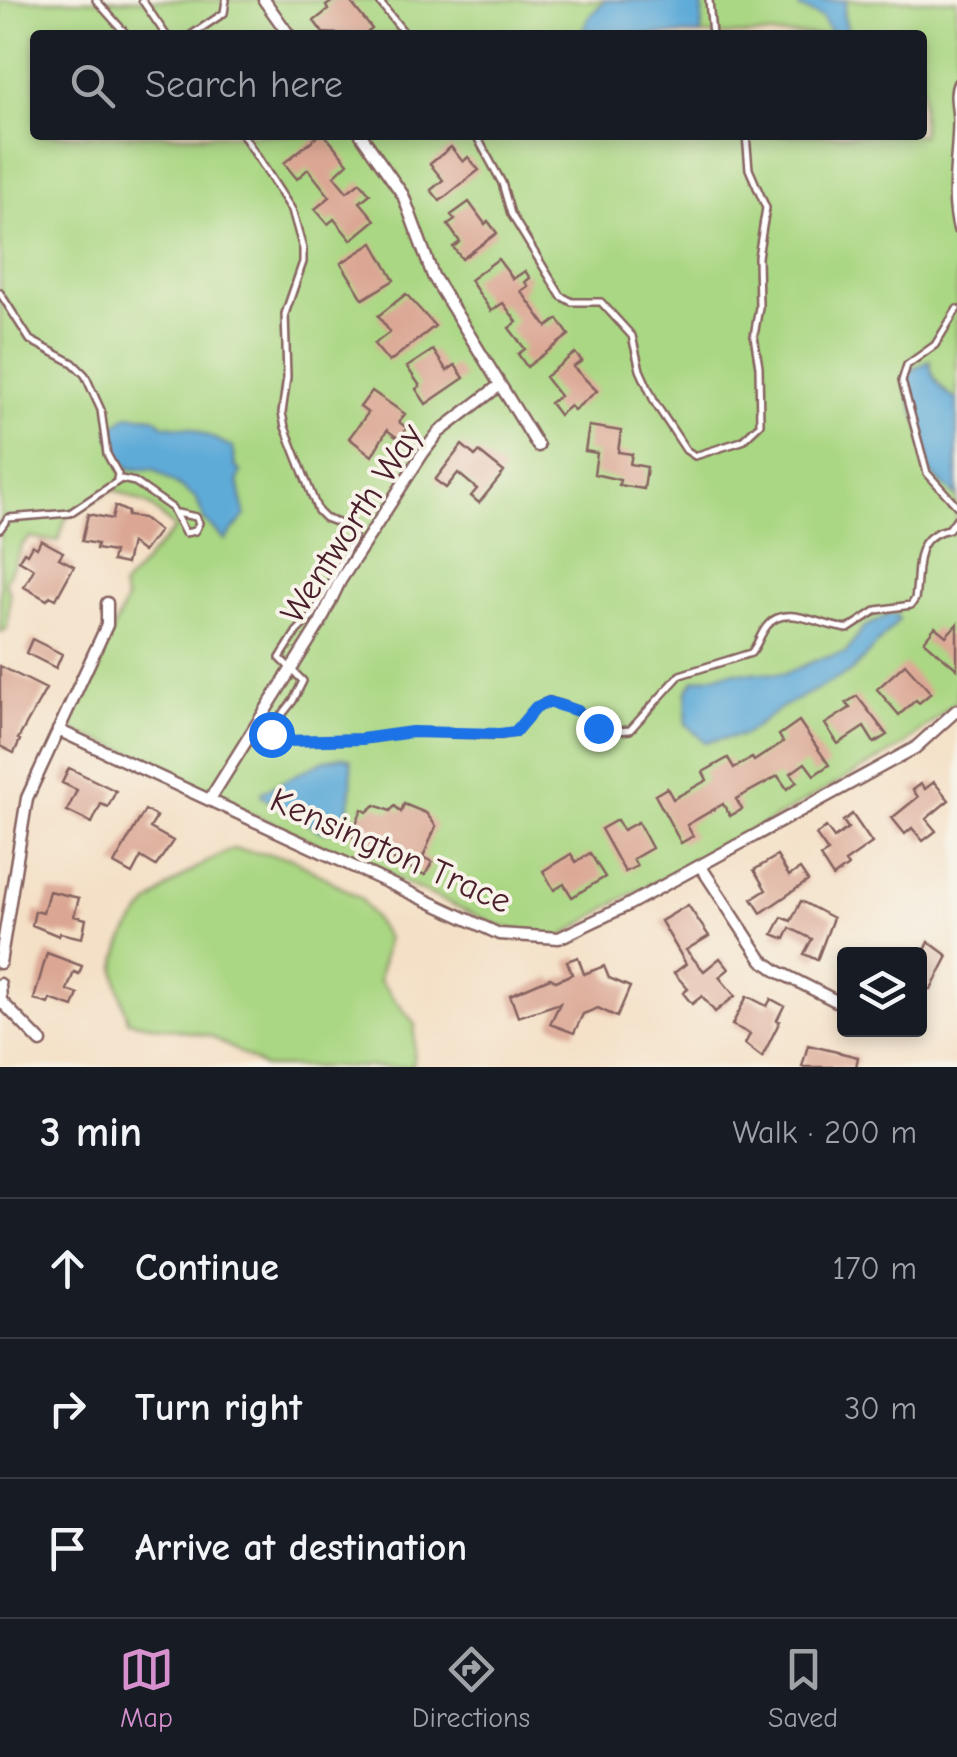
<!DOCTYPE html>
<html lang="en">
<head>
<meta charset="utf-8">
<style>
	:root { --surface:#171b24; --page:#20242c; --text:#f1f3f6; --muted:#9ea1a6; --line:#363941; --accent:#d690ce }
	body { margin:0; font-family:"Comic Neue",sans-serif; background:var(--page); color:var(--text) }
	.controls { position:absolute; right:30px; bottom:30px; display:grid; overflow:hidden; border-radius:10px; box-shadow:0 5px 15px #0003 }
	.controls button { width:90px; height:90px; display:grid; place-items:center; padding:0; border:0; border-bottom:2px solid var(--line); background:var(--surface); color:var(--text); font:50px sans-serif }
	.stop { position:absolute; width:30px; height:30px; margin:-22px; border:8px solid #1a73e8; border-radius:50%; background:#fff }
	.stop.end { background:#1a73e8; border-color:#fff; box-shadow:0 2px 10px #0008 }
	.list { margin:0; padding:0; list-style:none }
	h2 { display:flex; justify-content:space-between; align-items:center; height:130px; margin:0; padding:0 40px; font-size:42px }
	h2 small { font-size:32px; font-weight:400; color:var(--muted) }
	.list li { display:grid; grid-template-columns:65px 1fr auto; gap:30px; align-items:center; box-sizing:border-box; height:140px; padding:0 40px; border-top:2px solid var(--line) }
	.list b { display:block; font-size:38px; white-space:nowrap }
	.list em { font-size:32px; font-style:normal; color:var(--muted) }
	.icon { flex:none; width:55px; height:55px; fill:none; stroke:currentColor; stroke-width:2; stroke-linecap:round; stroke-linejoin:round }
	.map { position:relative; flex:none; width:957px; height:1067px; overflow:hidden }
	.search { position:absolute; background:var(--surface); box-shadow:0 5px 15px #0003; left:30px; right:30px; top:30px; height:110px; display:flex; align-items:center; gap:25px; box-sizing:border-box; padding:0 35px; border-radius:10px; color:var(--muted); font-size:38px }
	.sheet { height:550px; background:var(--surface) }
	nav { display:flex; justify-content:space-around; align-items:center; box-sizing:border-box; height:140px; border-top:2px solid var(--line); background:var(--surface); font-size:28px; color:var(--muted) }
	nav a { display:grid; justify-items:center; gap:5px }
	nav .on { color:var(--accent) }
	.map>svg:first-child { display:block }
	.green { fill:#aad783; stroke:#7a7b57; stroke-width:2.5; fill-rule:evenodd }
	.water { fill:#5fabd8; stroke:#546582; stroke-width:2.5 }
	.building { fill:#dba794 }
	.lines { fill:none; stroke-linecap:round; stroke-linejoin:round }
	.service-casing { stroke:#866361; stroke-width:10 }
	.minor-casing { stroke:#866361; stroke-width:15 }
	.service { stroke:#fff; stroke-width:5 }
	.minor { stroke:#fff; stroke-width:10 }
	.route { stroke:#1a73e8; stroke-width:12 }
	.labels { text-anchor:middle; stroke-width:8; stroke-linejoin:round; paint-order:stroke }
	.street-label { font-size:35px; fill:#4a1f2b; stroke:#f7f3e8 }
</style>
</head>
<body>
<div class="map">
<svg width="957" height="1067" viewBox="0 0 957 1067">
	<rect width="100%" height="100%" fill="#f7f3e8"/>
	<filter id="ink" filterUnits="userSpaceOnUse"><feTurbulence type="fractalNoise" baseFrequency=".01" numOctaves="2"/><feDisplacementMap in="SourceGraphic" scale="20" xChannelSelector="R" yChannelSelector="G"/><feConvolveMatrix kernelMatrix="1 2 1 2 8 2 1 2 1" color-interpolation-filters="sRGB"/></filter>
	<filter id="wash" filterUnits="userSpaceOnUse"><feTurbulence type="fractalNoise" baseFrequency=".0048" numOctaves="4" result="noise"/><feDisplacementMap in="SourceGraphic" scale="40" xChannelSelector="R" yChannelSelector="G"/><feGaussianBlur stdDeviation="2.25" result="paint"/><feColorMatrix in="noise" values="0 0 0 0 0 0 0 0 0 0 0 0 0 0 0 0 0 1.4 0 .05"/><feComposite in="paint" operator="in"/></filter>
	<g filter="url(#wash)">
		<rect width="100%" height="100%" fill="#f4e0c6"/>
		<path class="green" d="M0,0h957v701l-54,45 -195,110 -88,44 -61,38 -57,-11 -310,-140 -35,-25 -81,-30 -8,-9 52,-108 6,-15 -4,-12 53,-60 -26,-23 -36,-16 -47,29 -8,24 -28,-5 -7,7 -18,38 5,11 -3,36 -7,3zM35,35h887v100h-887z
			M233,849l59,9 69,41 26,39 -8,42 36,44 -2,43h-149l-53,-31 -83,-15c-3,-15 -13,-38 -12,-53 7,-58 69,-97 117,-119z"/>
		<path class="water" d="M605,0h98l-2,35h-121l9,-18z
			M797,0h49l-2,16 5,19h-17l-10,-18 -22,-9z
			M930,361c0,17 13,31 27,39v97l-27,-24 -6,-33 -18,-55 5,-15z
			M128,415l26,2 10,8 27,3 41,19 4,21 5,3 -3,9 7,36 -20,24 -20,-19 -9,-23 -42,-29h-22l-11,-5 -11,-30 4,-8z
			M888,615h9l2,5 -47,51 -71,37 -37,27 -39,7 -19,-18 1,-33 7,-11 39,-8 52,2 34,-15 27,-6 17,-25z
			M343,757l8,3c1,24 4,73 -30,71l-60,-35 1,-4 63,-32z"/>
		<g id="blocks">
			<path class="building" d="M334,0h15l23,29 -8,6 -41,-2 -9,-12 14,-11 -2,-4z
				M319,135h6l23,28 -14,13 13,16 13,-10 10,12 -10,8 15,18 -24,20 -17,-21 -6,5 -13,-15 15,-12 -22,-28 -11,10 -13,-16z
				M451,147l12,15 5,-5 11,13 -39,31 -9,-11 12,-10 -13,-16z
				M469,202l16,22 3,-3 9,12 -35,26 -9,-12 7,-5 -12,-17 7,-5 -4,-5z
				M373,243l21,37 -31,19 -22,-36z
				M498,259l15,20 12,-8 5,7 -5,4 3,4 -7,5 26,36 11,-8 11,16 -42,32 -9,-13 7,-5 -16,-21 8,-6 -14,-19 -12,8 -21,-31z
				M406,294l29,32 -46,36 -15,-18 16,-12 -12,-16z
				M433,350l14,21 8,-6 9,13 -38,26 -10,-15 4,-3 -13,-19z
				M575,353l7,8 -9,6 24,24 -23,19 -4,-4 -11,9 -9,-12 10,-7 -15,-19z
				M372,391l33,23 -6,8 8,6 -8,11 -12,-9 -15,26 -23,-18 19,-25 -8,-6z
				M589,426l32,5 -3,21 14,2 -2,10 17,3 -3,22 -25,-4 1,-5 -26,-6 3,-21 -12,-2z
				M462,445l13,11 4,-4 25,20 -25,31 -8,-7 6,-7 -19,-16 -12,15 -11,-8z
				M115,506l13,6 -1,4 16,2 16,13 -16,21 -12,-9 -5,21 -14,-3 2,-9 -18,-3 1,-5 -15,-3 6,-27 24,5z
				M41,540l22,12 -4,6 15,8 -18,33 -6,-3 -3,4 -23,-13 10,-18 -15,-9 5,-8 3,2 5,-9 5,3z
				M957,624v45l-33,-28 11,-14 11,9z
				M32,639l30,15 -6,14 -30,-15z
				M905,664l26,29 -12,10 -3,-3 -17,15 -22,-26z
				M0,666l46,23 -28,50 2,1 -6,13 -14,-7z
				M857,696l30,39 -13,8 -10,-16 -26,17 -13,-20 25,-16 -4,-5z
				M799,721l30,44 -15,10 -9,-12 -14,10 6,9 -10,7 -9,-13 -42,23 6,10 -12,7 -7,-12 -36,21 6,11 -12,7 -26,-48 12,-7 6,11 34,-19 -4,-8 25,-14 6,10 18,-10 2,3 29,-19 -4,-7z
				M69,768l47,23 -8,16 -7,-3 -9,19 -25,-12 10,-21 -15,-7z
				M934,782l15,18 -23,19 10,12 -13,10 -11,-13 -7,6 -13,-16 26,-21 -5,-7 8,-6 4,5z
				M404,804l22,9 10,13 -13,31 9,5 -7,13 -39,-19 -21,-18 -3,2 -11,-4 11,-27 5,3 8,-7 15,6 5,-5 6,6z
				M145,810l12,7 -7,11 23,13 -17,25 -15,-9 -9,17 -18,-10z
				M852,814l20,29 -27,19 3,4 -15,11 -13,-20 8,-5 -12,-17 10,-8 8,11 14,-10 -5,-7z
				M617,820l6,10 15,-8 14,26 -19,11 4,7 -12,6 -24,-43z
				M590,853l15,24 -33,20 -8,-13 -10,6 -11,-19 28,-17 5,8z
				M777,856l12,20 11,-7 8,12 -47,32 -9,-14 14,-9 -12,-20z
				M49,891l30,7 -5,18 12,3 -4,19 -22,-5 -1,3 -27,-11 3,-14 8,2z
				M801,901l32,17 -16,42 -13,-6 8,-15 -22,-11 -5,11 -12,-5 9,-17 9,4z
				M688,905l21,31 -23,14 18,21 16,-13 9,11 -10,8 16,19 -20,16 -13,-16 -10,8 -9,-11 5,-4 -14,-16 12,-9 -25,-43z
				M929,942l19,14 -17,33h-11v-28z
				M47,953l35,13 -3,8 -5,-2 -7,18 11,4 -5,13 -23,-8 -2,5 -14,-5z
				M578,957l6,17 20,-8 5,12 21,9 -13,30 -19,-9 -15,6 -9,19 -24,-9 10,-21 -42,14 -8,-22 40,-17 6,3 16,-7 -5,-13z
				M747,996l20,10 4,-7 13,7 -7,14 3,1 -18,36 -17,-13 5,-10 -18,-9z
				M808,1045l50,12 -2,10h-54z"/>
		</g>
	</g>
	<g filter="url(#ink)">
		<use href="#blocks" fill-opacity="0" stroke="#866361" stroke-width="2.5"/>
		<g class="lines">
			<g class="service-casing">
				<path id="service" d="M96,0l31,35
					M142,0l24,35
					M378,0l28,35
					M709,0l3,35
					M191,35l33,-22 2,-13
					M957,82c-6,12 -1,25 -1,39 0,37 -9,74 1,110
					M243,135l49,75 11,39v13l-18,52 2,63 -5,36 3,14 33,84 7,7 24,9 5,10 -41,78 -16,16 -17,27 23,23 -10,20 -22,28v5l14,7 77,-2 50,-7 88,3 15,-3 21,-25 13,-6 29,10 26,21 26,-2 50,-55 71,-22c7,-8 9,-19 16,-27 18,-24 55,1 81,3l29,-19 34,-5 4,-6c5,-32 -3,-63 34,-70l8,-11
					M476,135l26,48 9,31 50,82 11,6h29l31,34 8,34 15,33 31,47 9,6 47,-15 18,-17 -1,-57 -5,-31 5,-29 -1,-50 8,-49 -17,-39 -3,-34
					M0,293l30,47 43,23 12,12 16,35 6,44 11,20 -1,5
					M957,309l-22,36 -28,20 -5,16 25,92 30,33
					M0,529l8,-11 62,-5 51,-34 14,3 37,26 13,25 10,-2 4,-8 -3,-6 -19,-4"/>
			</g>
			<g class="minor-casing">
				<path id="minor" d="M264,0l25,35
					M361,135l42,60 30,81 105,170
					M58,730l441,204 60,4 67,-32 289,-158 42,-38
					M210,799l110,-176 20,-42 83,-128 16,-21 61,-47
					M701,867l61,93 15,11 67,34
					M0,963l27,-165 80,-173v-22
					M0,984l1,17 40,41"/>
			</g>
			<use href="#service" class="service"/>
			<use href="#minor" class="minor"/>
		</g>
	</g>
	<g class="lines" filter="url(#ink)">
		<path class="route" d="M271,734l15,7 76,-2 50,-7 88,2 15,-2 21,-25 13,-5 29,9 20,17"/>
	</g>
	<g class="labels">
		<g class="street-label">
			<text transform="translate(351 523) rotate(-57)" y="12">Wentworth Way</text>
			<text transform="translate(391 850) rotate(24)" y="12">Kensington Trace</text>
		</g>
	</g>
</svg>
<div class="controls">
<button><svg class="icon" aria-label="layers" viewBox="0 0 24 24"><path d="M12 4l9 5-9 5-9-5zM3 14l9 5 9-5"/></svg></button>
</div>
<div class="stop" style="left:271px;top:734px"></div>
<div class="stop end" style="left:598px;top:728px"></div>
<div class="search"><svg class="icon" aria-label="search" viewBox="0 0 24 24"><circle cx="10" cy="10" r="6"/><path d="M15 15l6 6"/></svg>Search here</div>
</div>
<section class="sheet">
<h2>3 min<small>Walk · 200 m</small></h2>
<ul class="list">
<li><svg class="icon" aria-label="ahead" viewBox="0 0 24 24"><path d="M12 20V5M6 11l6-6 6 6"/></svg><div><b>Continue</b></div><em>170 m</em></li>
<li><svg class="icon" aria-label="right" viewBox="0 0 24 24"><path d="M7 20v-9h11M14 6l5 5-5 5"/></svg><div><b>Turn right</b></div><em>30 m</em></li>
<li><svg class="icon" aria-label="arrive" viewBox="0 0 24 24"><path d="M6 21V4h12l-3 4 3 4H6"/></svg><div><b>Arrive at destination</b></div></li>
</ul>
</section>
<nav>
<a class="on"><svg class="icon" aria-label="map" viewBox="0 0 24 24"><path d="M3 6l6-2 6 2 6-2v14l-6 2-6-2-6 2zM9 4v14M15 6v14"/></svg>Map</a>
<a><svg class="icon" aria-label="directions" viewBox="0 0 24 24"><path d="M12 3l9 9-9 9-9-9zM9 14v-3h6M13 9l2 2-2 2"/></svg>Directions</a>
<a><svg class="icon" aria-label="saved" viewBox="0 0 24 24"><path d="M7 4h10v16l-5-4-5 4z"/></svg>Saved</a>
</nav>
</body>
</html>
